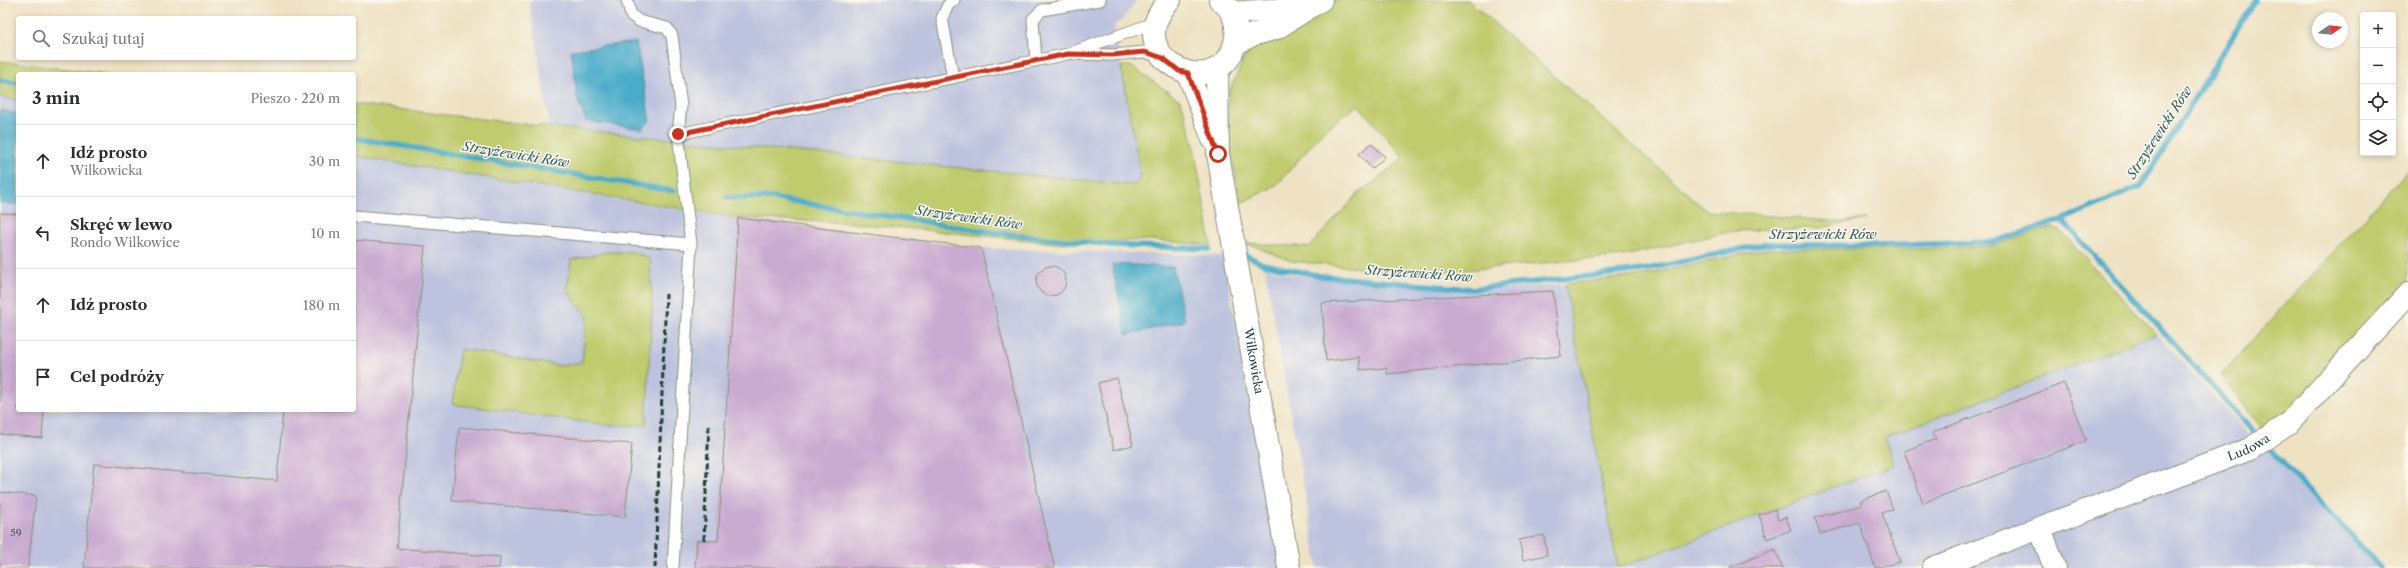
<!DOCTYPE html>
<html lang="pl">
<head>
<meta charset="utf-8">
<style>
	:root { --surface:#fff; --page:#f2f2f3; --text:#2b2b33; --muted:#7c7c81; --line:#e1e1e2 }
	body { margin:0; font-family:"Libre Caslon Text",serif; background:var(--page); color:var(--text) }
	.controls { position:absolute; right:12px; top:12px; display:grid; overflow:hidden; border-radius:4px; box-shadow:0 2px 6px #0003 }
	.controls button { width:36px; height:36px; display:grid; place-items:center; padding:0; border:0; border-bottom:1px solid var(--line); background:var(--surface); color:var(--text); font:20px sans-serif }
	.compass { position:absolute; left:2312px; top:12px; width:36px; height:36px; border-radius:50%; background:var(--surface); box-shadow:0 2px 6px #0003; rotate:76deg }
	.stop { position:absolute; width:12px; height:12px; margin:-9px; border:3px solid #c8321e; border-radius:50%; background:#fff }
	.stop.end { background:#c8321e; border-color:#fff; box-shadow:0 1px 4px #0008 }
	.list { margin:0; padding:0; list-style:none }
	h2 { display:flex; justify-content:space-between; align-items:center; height:52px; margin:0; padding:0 16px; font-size:17px }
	h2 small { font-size:13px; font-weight:400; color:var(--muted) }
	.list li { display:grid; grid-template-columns:26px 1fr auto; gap:12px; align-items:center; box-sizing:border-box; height:72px; padding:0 16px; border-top:1px solid var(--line) }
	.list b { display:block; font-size:15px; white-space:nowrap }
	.list p { margin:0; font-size:13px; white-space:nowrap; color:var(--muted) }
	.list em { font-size:13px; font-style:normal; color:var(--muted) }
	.icon { flex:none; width:22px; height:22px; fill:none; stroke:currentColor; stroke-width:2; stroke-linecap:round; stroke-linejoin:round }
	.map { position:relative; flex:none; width:2408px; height:568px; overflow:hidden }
	.search { position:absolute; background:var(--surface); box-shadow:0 2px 6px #0003; left:16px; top:16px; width:340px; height:44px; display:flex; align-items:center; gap:10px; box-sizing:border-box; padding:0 14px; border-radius:4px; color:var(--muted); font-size:15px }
	.panel { position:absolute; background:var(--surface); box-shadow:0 2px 6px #0003; left:16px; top:72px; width:340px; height:340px; border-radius:4px }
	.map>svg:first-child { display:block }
	.industrial { fill:#bdc3de }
	.green { fill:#bfcb6d; stroke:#6f8450 }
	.water { fill:#4aacc9; stroke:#34747e }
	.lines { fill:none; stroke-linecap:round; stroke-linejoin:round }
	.stream { stroke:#4aacc9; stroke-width:5.5 }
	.building { fill:#c9aad1 }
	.lane-casing { stroke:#86907c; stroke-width:13 }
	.street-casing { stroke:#86907c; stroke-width:24 }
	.secondary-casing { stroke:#86907c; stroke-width:24 }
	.lane { stroke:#fff; stroke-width:11 }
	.street { stroke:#fff; stroke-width:22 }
	.secondary { stroke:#fff; stroke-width:22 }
	.rail { stroke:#1f3d34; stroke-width:3; stroke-dasharray:6 3; stroke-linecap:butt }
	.route { stroke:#c8321e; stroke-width:5 }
	.labels { text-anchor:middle; stroke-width:3; stroke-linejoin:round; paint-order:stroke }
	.number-label { font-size:10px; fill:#4a585b }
	.street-label { font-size:12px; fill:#1f3d34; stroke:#fbf7ec }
	.water-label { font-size:13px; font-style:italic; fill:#2c5e61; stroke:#fbf7ec }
</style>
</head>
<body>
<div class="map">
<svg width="2408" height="568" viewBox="0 0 2408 568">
	<rect width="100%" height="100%" fill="#fbf7ec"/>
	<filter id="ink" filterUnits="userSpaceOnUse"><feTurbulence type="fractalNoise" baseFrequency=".025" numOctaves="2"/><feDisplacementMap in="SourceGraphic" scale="8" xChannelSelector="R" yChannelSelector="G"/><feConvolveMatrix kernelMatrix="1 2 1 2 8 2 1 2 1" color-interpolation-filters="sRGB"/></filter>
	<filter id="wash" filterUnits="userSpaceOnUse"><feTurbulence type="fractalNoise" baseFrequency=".012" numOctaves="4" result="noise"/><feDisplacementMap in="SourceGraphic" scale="16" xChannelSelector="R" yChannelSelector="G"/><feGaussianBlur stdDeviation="0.9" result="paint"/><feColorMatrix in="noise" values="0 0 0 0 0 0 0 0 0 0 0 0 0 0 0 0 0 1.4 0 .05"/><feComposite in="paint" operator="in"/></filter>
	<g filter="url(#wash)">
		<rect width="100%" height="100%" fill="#eee2c3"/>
		<path class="industrial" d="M529,0h608l-16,21 -7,4 26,146 -1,10 -7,4 -582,-58z
			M0,97l18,3v310h336v-254l363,60 264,32 242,8 60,312h-1283z
			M1265,268l27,7 181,16 92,-7 53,283 275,-102 -9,-28 272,-103 94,102 -10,11 -324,121h-598z
			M2263,442l118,126h-419z"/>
		<path class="green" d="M1321,0h147l239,211 135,11 24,-3 -47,9 -85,3 -110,25 -204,18 -129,-13 -45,-18 63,4 51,-55 44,-34 -46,-53 -33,24 -48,56 -36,18 -14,-71 2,-40 15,-33 8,-24z
			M0,61l107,13h-89v26l-18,-3z
			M1121,66h10l50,35 12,40 18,104 -62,-5 -92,3 -204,-20 -115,-5 -384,-62v-52l196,23 582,58 7,-4 1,-10z
			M2408,170v124l-139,145 -48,-64z
			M2053,227l8,5 95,102 -271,103 8,28 -275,103 -53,-284 79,-9 121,-26h150l76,-3z
			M609,252h25l16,7 2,49 -6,117h-39l-155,-21 8,-55 101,17 21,-4 5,-46 -20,-25 4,-31z"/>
		<path class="water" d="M636,42l14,79 -8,8 -56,-8 -8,-20 -7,-51z
			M0,110l18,4v91l-18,-2z
			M1112,264l61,3 12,54 -59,14z"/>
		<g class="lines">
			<path class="stream" d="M0,80l18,3
				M354,138l320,53
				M726,198h45l219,34 122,13 97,4
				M2062,220l197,218
				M1240,252l23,12 58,12 151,13 171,-19 122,-26 108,2 119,-4 70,-22 79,-34 114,-186
				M2265,444l116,124"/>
		</g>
		<g id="blocks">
			<path class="building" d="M1371,143l14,14 -13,12 -13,-15z
				M0,213l18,1v196h26l-2,28 -42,-4z
				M738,218l243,30 74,320h-360l2,-28 21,1z
				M354,240l71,6 -28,302 103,9 -1,11h-415l10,-104 183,17 6,-71h71z
				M1036 281a15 15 0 1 1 30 0a15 15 0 1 1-30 0Z
				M1553,291l8,65 -174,18v-6l-27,2 -1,-13 -33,4 -4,-58z
				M1117,378l16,67 -19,5 -16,-67z
				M2064,383l22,58 -163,62 -19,-52 32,-12 -3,-7z
				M459,427l173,17 -7,73 -173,-16z
				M1886,491l7,18 -11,4 18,49 -25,6 -15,-45 -40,11 -5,-16 47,-13 -2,-4z
				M0,492l36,4 -8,72h-28z
				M1775,509l3,11 8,-3 5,13 -24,9 -8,-24z
				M1544,535l3,20 -24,5 -4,-20z
				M1775,549l8,19h-53v-1z"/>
		</g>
	</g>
	<g filter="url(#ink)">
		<use href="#blocks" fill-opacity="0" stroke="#86907c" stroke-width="1"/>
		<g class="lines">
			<g class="lane-casing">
				<path id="lane" d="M627,0l4,15 8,6 28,7 5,8 9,70 -3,28 390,-80 88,-32
					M1075,54l37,1 33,-3 18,6
					M1036,61l-3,-42 9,-9 58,-10
					M953,78l-11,-60 6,-13 6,-5
					M678,134l13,110
					M354,216l337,28 -18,324"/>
			</g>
			<g class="street-casing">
				<g id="street">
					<path d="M1232,13l41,-3 29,1"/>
					<path d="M1235,44l17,-9 25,-7 44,-28"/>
					<path d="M2040,528l15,40"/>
					<path id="s1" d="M1933,568l317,-119 38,-25 120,-130"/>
				</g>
			</g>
			<g class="secondary-casing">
				<g id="secondary">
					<path d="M1170,0c-57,60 56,110 66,37 2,-14 -4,-29 -16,-37"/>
					<path id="s2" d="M1217,68l1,86 71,414"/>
					<path d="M1188,73l25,66"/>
				</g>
			</g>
			<use href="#lane" class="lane"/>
			<use href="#street" class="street"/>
			<use href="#secondary" class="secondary"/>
			<path class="rail" d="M704,540l5,-116
				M655,568l11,-274"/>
		</g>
	</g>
	<g class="lines" filter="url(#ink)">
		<path class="route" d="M678,134l390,-80 44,1 33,-3 18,6 16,13 9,2 30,81"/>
	</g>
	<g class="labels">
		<g class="number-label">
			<text x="16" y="536">59</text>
		</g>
		<g class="street-label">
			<text dy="4" stroke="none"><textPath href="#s2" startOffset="296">Wilkowicka</textPath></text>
			<text dy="4" stroke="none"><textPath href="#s1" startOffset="338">Ludowa</textPath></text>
		</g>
		<g class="water-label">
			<text transform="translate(2159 132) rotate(-57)" y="5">Strzyżewicki Rów</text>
			<text transform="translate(516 154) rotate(9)" y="5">Strzyżewicki Rów</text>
			<text transform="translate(969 217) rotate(8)" y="5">Strzyżewicki Rów</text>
			<text x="1823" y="239">Strzyżewicki Rów</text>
			<text transform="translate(1419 273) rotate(4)" y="5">Strzyżewicki Rów</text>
		</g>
	</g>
</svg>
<div class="controls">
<button>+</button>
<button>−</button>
<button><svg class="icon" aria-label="locate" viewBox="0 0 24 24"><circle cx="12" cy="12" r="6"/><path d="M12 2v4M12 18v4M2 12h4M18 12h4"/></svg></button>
<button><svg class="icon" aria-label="layers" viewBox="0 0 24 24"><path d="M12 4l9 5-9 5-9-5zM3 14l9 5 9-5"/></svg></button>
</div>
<svg class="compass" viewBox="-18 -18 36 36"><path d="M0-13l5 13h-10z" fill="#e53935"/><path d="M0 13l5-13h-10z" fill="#7c7c81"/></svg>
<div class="stop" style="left:1218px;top:154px"></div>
<div class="stop end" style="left:678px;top:134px"></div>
<div class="search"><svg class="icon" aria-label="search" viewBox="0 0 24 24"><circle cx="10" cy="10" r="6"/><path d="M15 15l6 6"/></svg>Szukaj tutaj</div>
<section class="panel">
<h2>3 min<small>Pieszo · 220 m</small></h2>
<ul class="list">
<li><svg class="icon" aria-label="ahead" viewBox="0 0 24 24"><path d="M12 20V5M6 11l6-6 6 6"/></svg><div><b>Idź prosto</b><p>Wilkowicka</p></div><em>30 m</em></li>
<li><svg class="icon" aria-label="left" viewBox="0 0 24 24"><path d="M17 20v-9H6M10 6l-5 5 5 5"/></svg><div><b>Skręć w lewo</b><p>Rondo Wilkowice</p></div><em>10 m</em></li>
<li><svg class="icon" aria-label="ahead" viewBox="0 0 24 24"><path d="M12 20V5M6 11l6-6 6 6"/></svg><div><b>Idź prosto</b></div><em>180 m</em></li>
<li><svg class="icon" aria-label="arrive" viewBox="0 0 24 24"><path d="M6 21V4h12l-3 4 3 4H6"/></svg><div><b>Cel podróży</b></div></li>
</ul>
</section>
</div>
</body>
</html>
